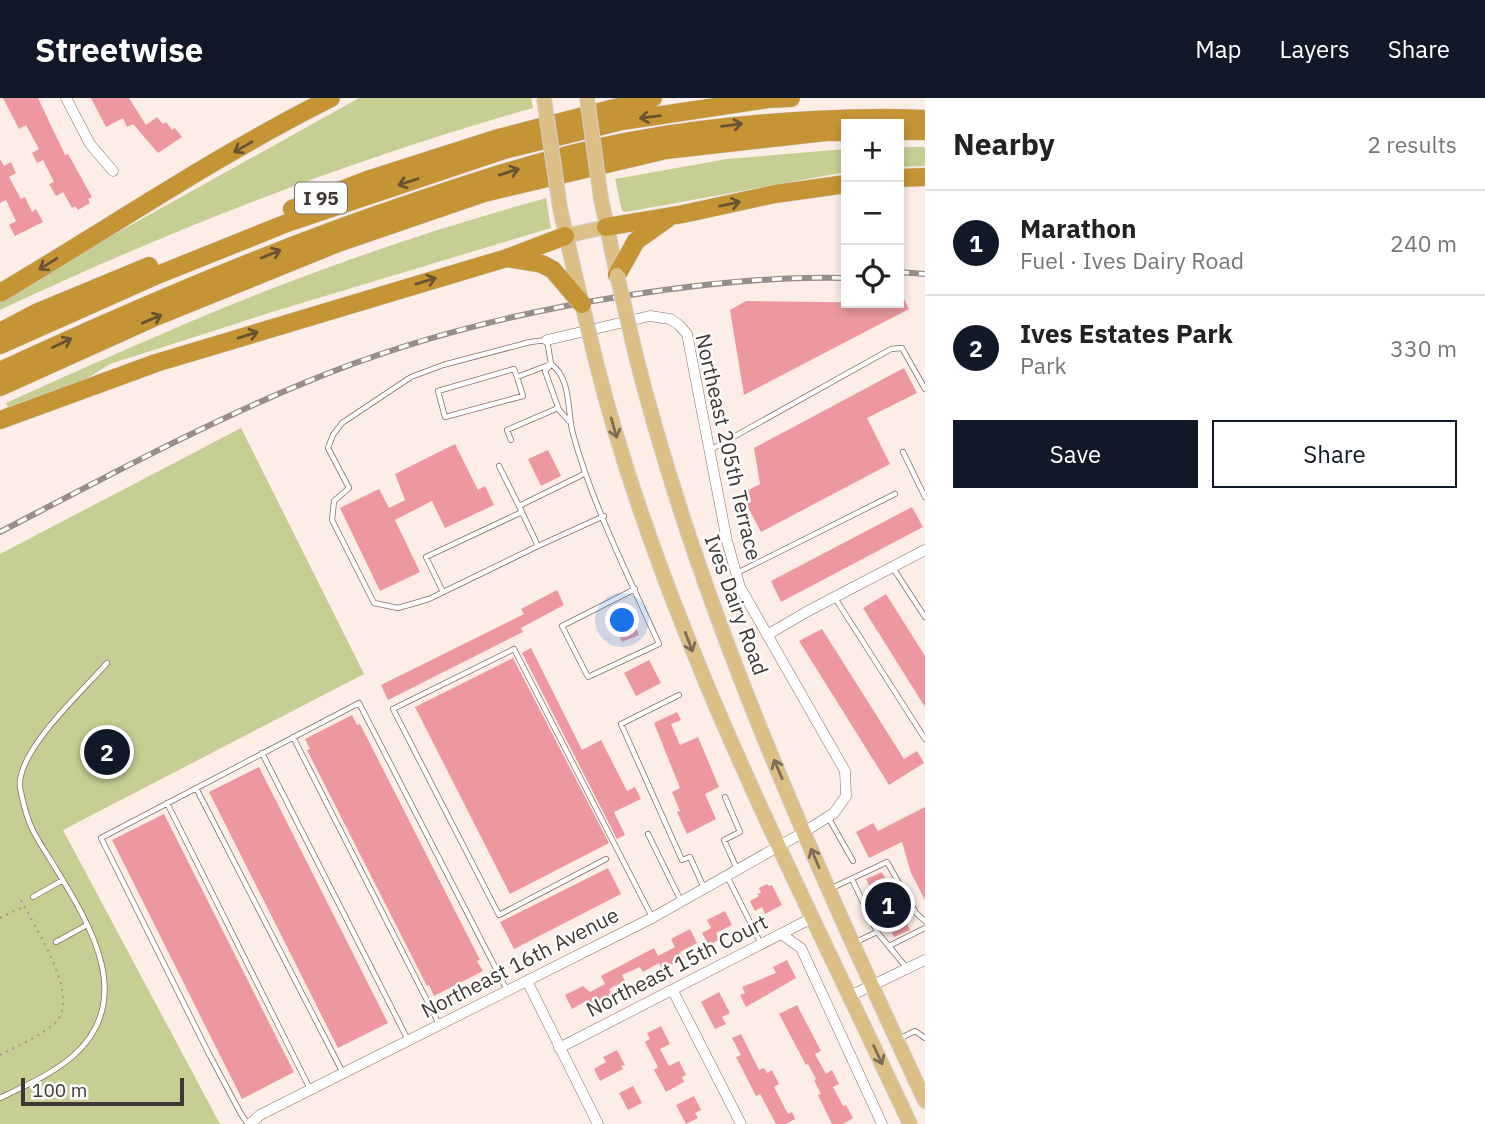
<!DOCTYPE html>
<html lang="en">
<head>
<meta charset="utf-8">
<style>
	:root { --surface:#fff; --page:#f2f2f2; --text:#222; --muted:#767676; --line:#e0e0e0; --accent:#111827 }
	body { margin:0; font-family:"IBM Plex Sans",sans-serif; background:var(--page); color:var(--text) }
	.controls { position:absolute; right:21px; top:21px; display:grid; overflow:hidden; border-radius:0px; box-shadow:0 4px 10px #0003 }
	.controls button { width:63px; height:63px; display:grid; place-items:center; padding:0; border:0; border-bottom:2px solid var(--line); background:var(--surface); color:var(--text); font:35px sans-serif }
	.scale { position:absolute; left:21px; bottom:18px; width:163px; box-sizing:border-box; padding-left:7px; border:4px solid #403732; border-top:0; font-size:19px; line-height:24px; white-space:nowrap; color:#403732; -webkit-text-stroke:5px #fdfdfd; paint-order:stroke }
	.you { position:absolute; left:623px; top:523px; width:24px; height:24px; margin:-18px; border:5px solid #fff; border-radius:50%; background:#1a73e8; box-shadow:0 0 0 10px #1a73e833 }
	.badge { display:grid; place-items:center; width:46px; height:46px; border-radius:50%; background:var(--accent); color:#fff; font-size:23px; font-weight:700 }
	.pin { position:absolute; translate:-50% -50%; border:4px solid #fff; box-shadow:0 2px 7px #0006 }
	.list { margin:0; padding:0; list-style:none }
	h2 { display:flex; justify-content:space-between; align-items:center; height:91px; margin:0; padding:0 28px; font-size:30px }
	h2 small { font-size:23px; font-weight:400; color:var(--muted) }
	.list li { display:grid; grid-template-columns:46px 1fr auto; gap:21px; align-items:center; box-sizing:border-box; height:105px; padding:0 28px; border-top:2px solid var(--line) }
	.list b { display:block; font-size:26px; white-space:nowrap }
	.list p { margin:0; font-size:23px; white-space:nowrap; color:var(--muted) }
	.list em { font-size:23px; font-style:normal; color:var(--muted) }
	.actions { display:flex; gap:14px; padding:21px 28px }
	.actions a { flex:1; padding:16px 0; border:2px solid var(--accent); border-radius:0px; text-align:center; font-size:24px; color:var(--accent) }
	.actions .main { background:var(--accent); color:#fff }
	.icon { flex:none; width:38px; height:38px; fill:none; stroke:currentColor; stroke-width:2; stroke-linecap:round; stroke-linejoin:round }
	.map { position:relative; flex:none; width:925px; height:1026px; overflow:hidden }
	header { display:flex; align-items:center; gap:42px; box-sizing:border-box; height:98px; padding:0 35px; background:var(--accent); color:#fff }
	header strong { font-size:33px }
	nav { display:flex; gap:38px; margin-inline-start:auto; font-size:24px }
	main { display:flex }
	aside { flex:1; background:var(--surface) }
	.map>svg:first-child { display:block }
	.green { fill:#c7ce94 }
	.building { fill:#ed98a0 }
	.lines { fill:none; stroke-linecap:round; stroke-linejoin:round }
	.service-casing { stroke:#846f64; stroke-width:6 }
	.minor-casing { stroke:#846f64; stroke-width:11 }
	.primary-casing { stroke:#d1cfce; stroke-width:16 }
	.motorway-casing { stroke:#d1cfce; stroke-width:19 }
	.path { stroke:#a39791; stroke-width:2; stroke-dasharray:2 5; stroke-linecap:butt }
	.service { stroke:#fff; stroke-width:4.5 }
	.minor { stroke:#fff; stroke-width:10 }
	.primary { stroke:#dcbf86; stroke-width:14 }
	.motorway { stroke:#c59435; stroke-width:18 }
	.rail-casing { stroke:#988d87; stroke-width:6 }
	.rail { stroke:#fdfdfd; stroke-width:3.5; stroke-dasharray:10; stroke-linecap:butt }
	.primary-bridge-casing { stroke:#d1cfce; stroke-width:16; stroke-linecap:butt }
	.motorway-bridge-casing { stroke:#d1cfce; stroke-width:19; stroke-linecap:butt }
	.primary-bridge { stroke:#dcbf86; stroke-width:14 }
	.motorway-bridge { stroke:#c59435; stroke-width:18 }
	.oneway { stroke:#685333 }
	.oneway2 { stroke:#7e6d54 }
	.labels { text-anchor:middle; stroke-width:5; stroke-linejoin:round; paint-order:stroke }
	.shield { fill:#fdfdfd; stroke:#79726f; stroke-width:2 }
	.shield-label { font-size:19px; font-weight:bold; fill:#403732 }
	.street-label { font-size:21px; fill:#403732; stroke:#fdfdfd }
</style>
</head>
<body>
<header>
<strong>Streetwise</strong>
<nav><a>Map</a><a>Layers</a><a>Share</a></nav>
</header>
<main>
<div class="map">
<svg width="925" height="1026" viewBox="0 0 925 1026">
	<rect width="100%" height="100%" fill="#fcede6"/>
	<path class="green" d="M359,0h172l2,10c-184,52 -361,121 -533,202v-7l113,-68z
		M899,49h26v19l-26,1z
		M846,51v23l-220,40 -4,-1 -7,-32 112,-20z
		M546,100l5,30 -279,84 -162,52 -24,15 -78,28 -2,-4c105,-47 210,-95 318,-134 73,-27 147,-50 222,-71z
		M241,330l123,246 -301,156 157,294h-220v-570z"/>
	<path class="building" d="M3,0h35l27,57 3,-1 24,43 -4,2 2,4 -12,7 -3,-4 -3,2 -9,-16 -7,4 -7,-12 5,-2 -11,-22 -6,3 -5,-10 7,-4 -13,-24 -7,4z
		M91,0h38l17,27 11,-8 6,7 3,-2 6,8 3,-2 7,9 -24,16 -25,-29 -6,3 -4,-9 -17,9z
		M0,61l4,7 7,-4 5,11 -7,4 12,22 4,-2 7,15 4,-3 7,13 -28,14 -6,-11 7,-4 -10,-21 -6,3z
		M899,191l10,20 -165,86 -14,-85 16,-9 153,2z
		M904,270l13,25 -50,25 23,46 -129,68 -20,-38 19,-10 -6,-36z
		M455,346l23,46 7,-4 9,19 -49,23 -13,-27 -37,19 25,52 -40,19 -40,-83 39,-19 10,19 16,-8 -10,-26z
		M548,352l13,26 -20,10 -13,-27z
		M912,409l11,20 -142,75 -10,-21z
		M557,492l7,15 -43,23 2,4 -135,68 -7,-15 143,-71 -3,-5z
		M886,496l39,62v51l-62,-99z
		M632,521l7,16 -17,7 -7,-15z
		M822,531l82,130 13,-8 7,12 -35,22 -90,-144z
		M531,550l51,102 19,-10 26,51 8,-4 6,12 -27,13 11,23 -8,4 -95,-186z
		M513,560l96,185 -99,51 -95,-187z
		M649,562l12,23 -25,13 -12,-23z
		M677,614l4,8 -10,4 9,21 18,-8 21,50 -14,7 11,25 -29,15 -10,-22 3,-1 -8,-19 8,-4 -26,-65z
		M352,617l5,10 3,-1 120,236 -3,1 6,10 -49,25 -5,-11 -2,1 -120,-236 3,-1 -5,-10z
		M259,669l129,256 -50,25 -129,-256z
		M925,709v93l-14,-27 -9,-31 -33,16 -13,-26 17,-9 5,8z
		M164,716l130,258 -52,27 -130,-259z
		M608,770l13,26 -107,55 -14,-27z
		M882,774l28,58 -16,7 -28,-58z
		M767,786l2,2 3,-1 10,20 -17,9 -3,-7 -7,4 -5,-10 9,-5 -2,-2 4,-1 -2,-5z
		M725,813l7,14 -16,8 3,7 -10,5 -7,-12 9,-5 -4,-8z
		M690,831l7,14 -17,9 4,6 -22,11 -3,-6 -16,9 -3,-5 -18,8 3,6 -16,8 4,6 -21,12 -4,-7 -16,9 -7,-14 18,-9 7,6 15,-8 -4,-8 53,-28 4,8 17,-9 -4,-8z
		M787,862l9,18 -50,29 -6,-12 5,-2 -3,-6 34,-14 -3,-6z
		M719,894l11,21 -8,4 4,7 -11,5 -14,-27z
		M797,907l24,46 -6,3 11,20 6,-4 7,14 -6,3 10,19 3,-1 7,13 -10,6h-11l-14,-29 3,-1 -7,-14 2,-1 -8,-15 -2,1 -27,-51z
		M661,928l9,18 -10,5 9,17 10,-5 7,14 -4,2 2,5 -18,10 -12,-22 4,-3 -13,-25 5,-3 -3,-6z
		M741,936l18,36 5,-2 3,5 5,-3 7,14 -5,3 14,27 4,-2 3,7 -9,5h-10l-16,-30 -4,2 -20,-39 5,-2 -9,-17z
		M617,952l8,15 -4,1 2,3 -23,12 -6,-12 12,-7 -3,-5z
		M633,988l9,17 -14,7 -9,-17z
		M694,998l7,14 -6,3 3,5 -12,6 -10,-19z"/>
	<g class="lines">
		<g class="service-casing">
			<path id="service" d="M551,267l-6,6 14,39 10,11
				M517,279l6,19 -78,21 -7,-26 76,-22 3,8 34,-13
				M511,342l-4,-10 51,-22
				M710,352l181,-101 11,-1 23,41
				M903,354l22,45
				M499,368l20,40
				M584,376l-65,32 19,40 -109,53 -31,9 -24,-5 -42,-83 2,-19 15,-13 -21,-40 5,-13 9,-12 69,-46 32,-12 87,-23 17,-2 4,24c21,15 16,49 22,70 20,72 55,141 86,210l-71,33 -26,-51 73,-37
				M538,448l66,-30
				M893,470l32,49
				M737,475l158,-79
				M443,494l-17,-35 96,-45
				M835,500l90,141
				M679,597l-58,29 61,136 8,-3 14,31
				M293,639l146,287
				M262,655l146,287
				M196,690l147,285
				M725,699l15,35 -16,8 13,29
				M167,705l143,286
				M828,719l25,44
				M648,736l33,67
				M606,761l-107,56 -106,-206 121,-60 138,268
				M727,778l34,68
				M852,781l25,53 29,35
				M832,790l55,-26 29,51 9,8
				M33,799l30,-17
				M56,844l31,-17
				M856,844l21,-10
				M889,848l36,-18
				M901,940l14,-7 10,7
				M0,1000c25,-12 52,-24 73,-42 67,-59 12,-139 -23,-197 -15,-23 -22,-34 -28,-62 -1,-5 -3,-11 -2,-16 4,-37 62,-89 87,-118
				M248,1026l-7,-10 -33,-62 -107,-214 258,-135 148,287"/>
		</g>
		<g class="minor-casing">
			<path id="minor" d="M66,0l24,46 23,27
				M767,537l41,-24 117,-61
				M781,836l20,14 81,176
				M527,883l71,143
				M673,893l68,133
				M850,898l75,-36
				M559,950l253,-130
				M250,1026l10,-9 392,-197 152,-86 30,-19 12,-17 -1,-25 -105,-184 -13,-46 -40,-207 -8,-9 -9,-6 -20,-3 -103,24"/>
		</g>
		<g class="primary-casing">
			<path id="primary" d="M601,101l16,76
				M560,110l13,58
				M565,138l41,-9
				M636,258c65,259 177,503 289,745
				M596,264c68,268 198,513 314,762"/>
		</g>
		<g class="motorway-casing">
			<path id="motorway" d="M899,33h26
				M899,80l26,-1
				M292,111l78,-30 125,-40 158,-41
				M606,129l77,-13 92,-20 71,-10
				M507,160l35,6 11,6
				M617,177l19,-34 31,-22
				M0,195c110,-65 217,-138 331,-195
				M0,234l38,-20 111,-46
				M0,247l155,-69 132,-53 217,-73 118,-29 146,-22 23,-1
				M0,273c123,-57 248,-111 376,-156 85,-29 171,-59 259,-75 60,-11 119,-17 179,-20 37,-2 74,-3 111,-1
				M0,289l153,-69 185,-75 146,-50 182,-43 160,-18h20
				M0,322l156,-57 351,-105 58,-22"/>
		</g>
		<path class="path" d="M0,820l23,-11
			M0,957c18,-10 42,-19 56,-33 25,-27 -23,-97 -36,-124"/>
		<use href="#service" class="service"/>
		<use href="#minor" class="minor"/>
		<use href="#primary" class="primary"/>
		<use href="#motorway" class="motorway"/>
		<g class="rail-casing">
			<path id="rail" d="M899,174l26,2
				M0,434c100,-52 200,-106 304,-149 105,-44 214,-71 326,-88 71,-11 144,-19 216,-17"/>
		</g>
		<use href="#rail" class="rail"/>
		<g class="primary-bridge-casing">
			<path id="primary-bridge" d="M544,0l16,110
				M587,0l14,101
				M573,168l23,96
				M617,177l19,81"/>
		</g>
		<g class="motorway-bridge-casing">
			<path id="motorway-bridge" d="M553,172l29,34"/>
		</g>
		<use href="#primary-bridge" class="primary-bridge"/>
		<use href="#motorway-bridge" class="motorway-bridge"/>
	</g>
	<defs><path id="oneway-shaft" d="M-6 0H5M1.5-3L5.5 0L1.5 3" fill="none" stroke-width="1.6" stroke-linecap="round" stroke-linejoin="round" transform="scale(1.75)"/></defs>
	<g class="oneway">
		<use href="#oneway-shaft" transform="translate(650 19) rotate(172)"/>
		<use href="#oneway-shaft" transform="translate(732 27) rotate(-8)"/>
		<use href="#oneway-shaft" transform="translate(243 49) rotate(150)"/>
		<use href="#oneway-shaft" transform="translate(509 74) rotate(-17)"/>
		<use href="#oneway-shaft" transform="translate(408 84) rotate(162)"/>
		<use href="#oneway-shaft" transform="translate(730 106) rotate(-12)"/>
		<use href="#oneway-shaft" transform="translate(271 156) rotate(-22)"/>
		<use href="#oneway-shaft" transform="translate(48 166) rotate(148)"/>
		<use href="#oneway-shaft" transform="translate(426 183) rotate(-17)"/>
		<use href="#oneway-shaft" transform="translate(152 221) rotate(-23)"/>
		<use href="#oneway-shaft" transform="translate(248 237) rotate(-17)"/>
		<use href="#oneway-shaft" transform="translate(62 245) rotate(-25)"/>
	</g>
	<g class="oneway2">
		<use href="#oneway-shaft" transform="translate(614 330) rotate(74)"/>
		<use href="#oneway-shaft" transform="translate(689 544) rotate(69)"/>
		<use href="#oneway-shaft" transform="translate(778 671) rotate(-113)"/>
		<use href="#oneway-shaft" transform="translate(815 760) rotate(-113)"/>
		<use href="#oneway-shaft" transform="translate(878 957) rotate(65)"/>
	</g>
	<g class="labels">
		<rect class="shield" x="295" y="84.5" width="52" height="31" rx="5"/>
		<g class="shield-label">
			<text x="321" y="107">I 95</text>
		</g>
		<g class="street-label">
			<text transform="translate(728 349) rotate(77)" y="7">Northeast 205th Terrace</text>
			<text transform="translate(736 507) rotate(70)" y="7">Ives Dairy Road</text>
			<text transform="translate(520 865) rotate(-27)" y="7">Northeast 16th Avenue</text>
			<text transform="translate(677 868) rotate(-27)" y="7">Northeast 15th Court</text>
		</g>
	</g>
</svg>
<div class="controls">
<button>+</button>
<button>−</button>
<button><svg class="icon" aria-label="locate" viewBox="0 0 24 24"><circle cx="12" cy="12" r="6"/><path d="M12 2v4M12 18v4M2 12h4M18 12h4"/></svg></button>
</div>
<div class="scale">100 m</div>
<div class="you"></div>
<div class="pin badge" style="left:888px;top:807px">1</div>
<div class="pin badge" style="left:107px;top:654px">2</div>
</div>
<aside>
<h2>Nearby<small>2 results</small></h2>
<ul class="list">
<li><span class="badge">1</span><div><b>Marathon</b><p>Fuel · Ives Dairy Road</p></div><em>240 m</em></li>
<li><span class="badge">2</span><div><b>Ives Estates Park</b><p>Park</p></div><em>330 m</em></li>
</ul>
<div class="actions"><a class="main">Save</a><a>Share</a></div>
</aside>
</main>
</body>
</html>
